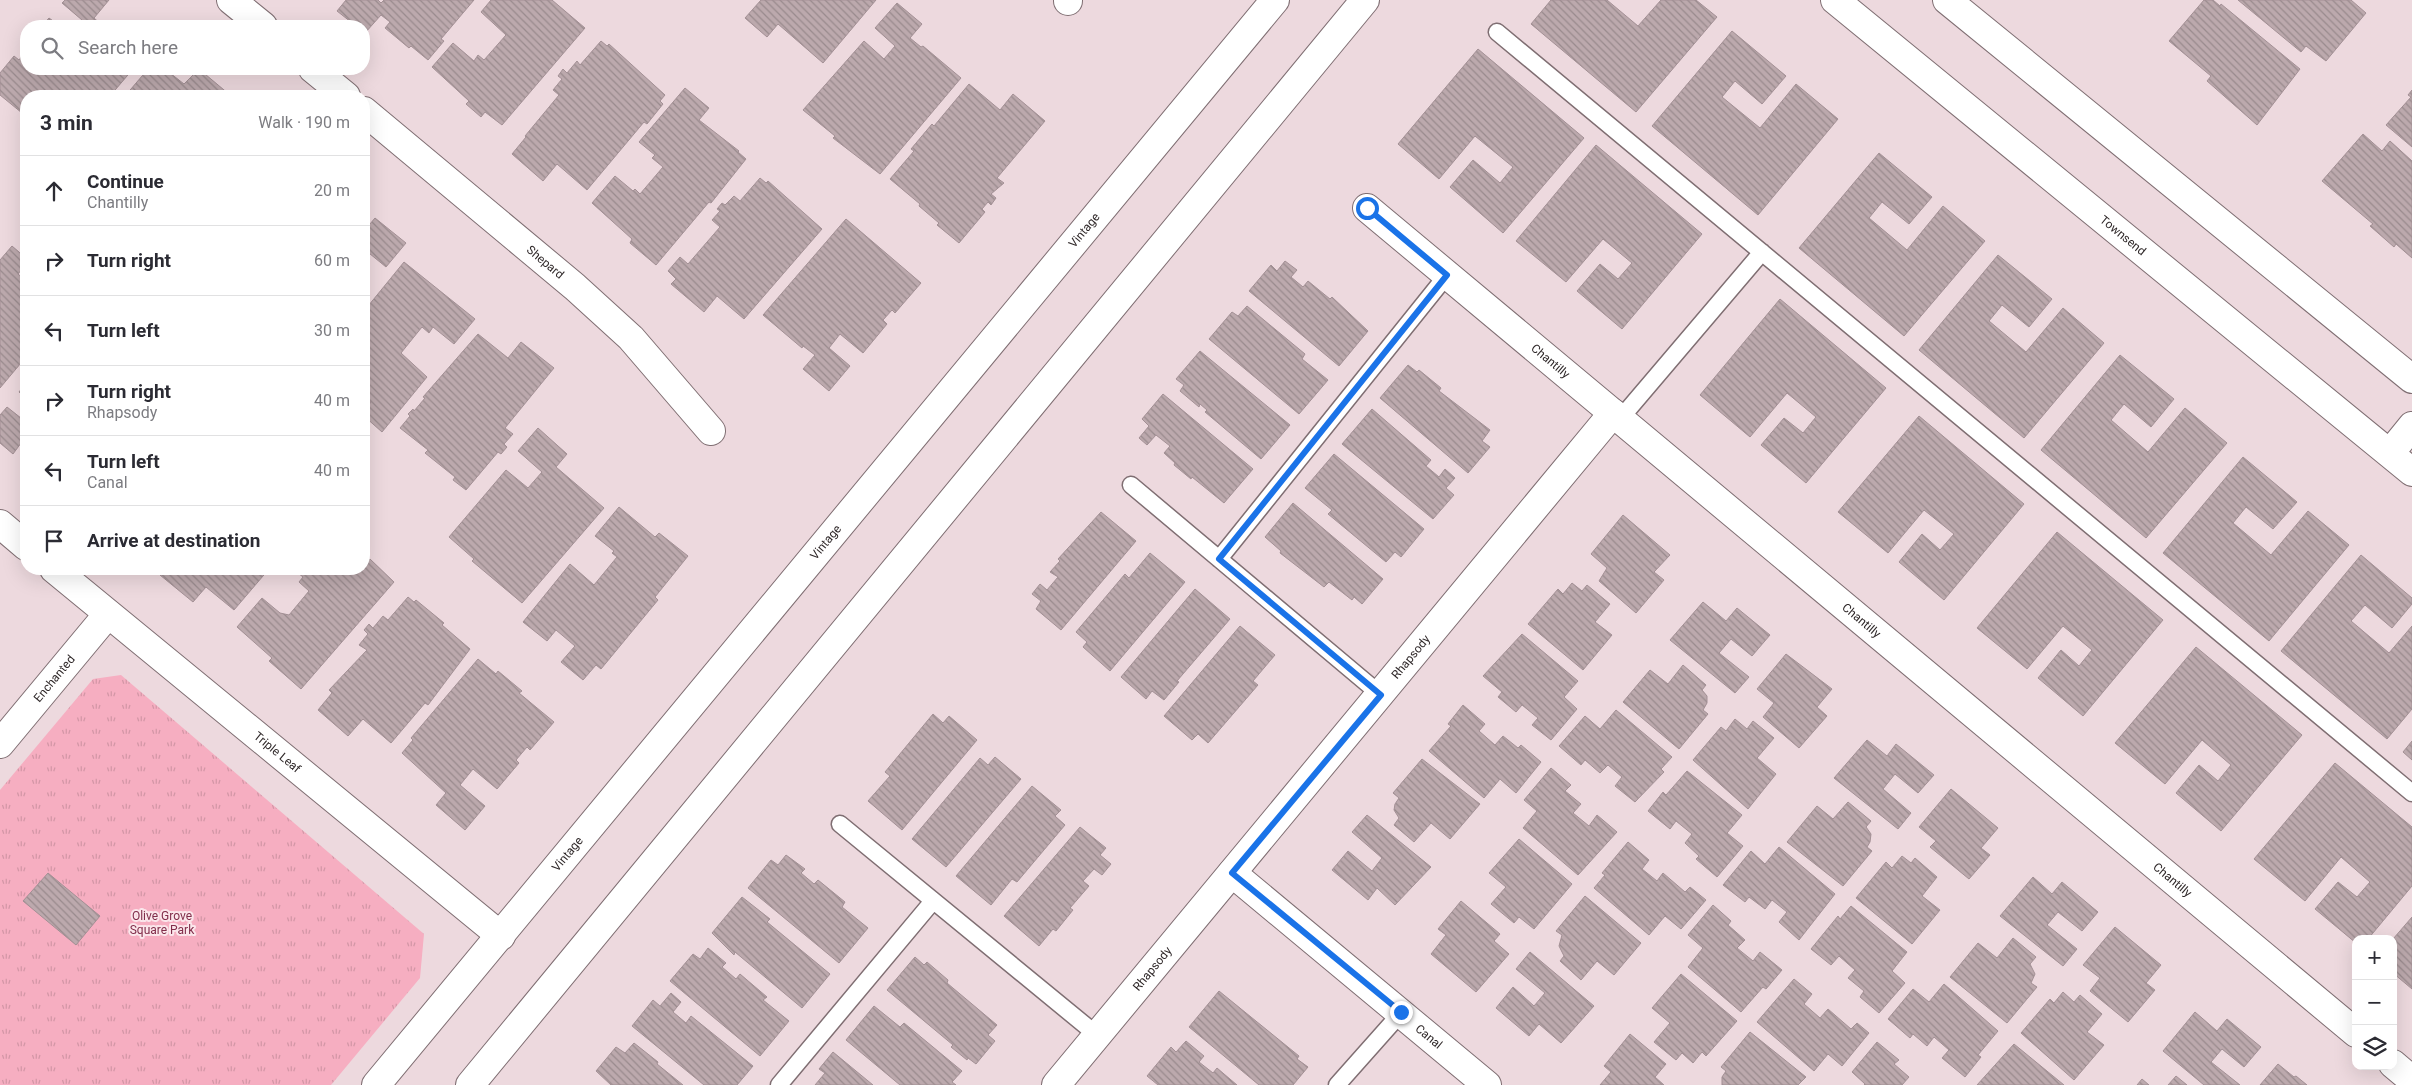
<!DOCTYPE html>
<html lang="en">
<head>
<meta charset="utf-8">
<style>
	:root { --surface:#fff; --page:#f2f2f3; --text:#2b2b33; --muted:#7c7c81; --line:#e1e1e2 }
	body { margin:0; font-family:Roboto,sans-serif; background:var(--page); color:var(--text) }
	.controls { position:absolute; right:15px; bottom:15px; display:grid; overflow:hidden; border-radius:10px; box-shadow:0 5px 20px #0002 }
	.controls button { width:45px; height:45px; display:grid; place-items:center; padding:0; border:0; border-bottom:1px solid var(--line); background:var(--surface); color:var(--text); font:25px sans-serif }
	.stop { position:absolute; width:15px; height:15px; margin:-11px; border:4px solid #1a73e8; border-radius:50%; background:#fff }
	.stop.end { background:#1a73e8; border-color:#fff; box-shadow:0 1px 5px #0008 }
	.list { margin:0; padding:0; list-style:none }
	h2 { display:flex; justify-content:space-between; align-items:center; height:65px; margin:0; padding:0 20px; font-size:21px }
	h2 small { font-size:16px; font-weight:400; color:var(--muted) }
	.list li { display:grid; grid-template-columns:32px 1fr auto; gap:15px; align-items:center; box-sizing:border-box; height:70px; padding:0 20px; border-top:1px solid var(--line) }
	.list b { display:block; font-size:19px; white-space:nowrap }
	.list p { margin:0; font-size:16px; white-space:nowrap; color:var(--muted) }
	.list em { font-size:16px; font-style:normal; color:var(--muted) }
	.icon { flex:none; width:28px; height:28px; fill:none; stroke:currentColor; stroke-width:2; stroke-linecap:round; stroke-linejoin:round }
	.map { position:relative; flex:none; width:2412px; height:1085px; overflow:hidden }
	.search { position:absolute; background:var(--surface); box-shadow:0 5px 20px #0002; left:20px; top:20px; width:350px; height:55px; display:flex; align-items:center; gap:12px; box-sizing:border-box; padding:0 18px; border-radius:20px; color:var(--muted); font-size:19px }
	.panel { position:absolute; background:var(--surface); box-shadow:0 5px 20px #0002; left:20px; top:90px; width:350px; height:485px; border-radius:20px }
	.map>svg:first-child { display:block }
	.grass { fill:url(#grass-tufts) }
	.building { fill:url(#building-back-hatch); stroke:#a39095 }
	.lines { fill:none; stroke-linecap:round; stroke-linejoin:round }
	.lane-casing { stroke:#7f6e72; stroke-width:19 }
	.street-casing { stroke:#7f6e72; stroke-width:30 }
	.secondary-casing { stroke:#7f6e72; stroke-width:30 }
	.lane { stroke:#fff; stroke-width:16 }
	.street { stroke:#fff; stroke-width:28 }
	.secondary { stroke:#fff; stroke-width:28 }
	.route { stroke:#1a73e8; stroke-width:6 }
	.labels { text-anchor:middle; stroke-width:4; stroke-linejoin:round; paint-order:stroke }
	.street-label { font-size:12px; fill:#2f2829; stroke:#fbe6eb }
	.park-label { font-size:12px; fill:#812d4a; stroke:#fbe6eb }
</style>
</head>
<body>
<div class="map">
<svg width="2412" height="1085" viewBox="0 0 2412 1085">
	<defs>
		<pattern id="grass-tufts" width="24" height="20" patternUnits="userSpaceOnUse" patternTransform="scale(1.25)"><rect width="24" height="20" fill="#f6aec1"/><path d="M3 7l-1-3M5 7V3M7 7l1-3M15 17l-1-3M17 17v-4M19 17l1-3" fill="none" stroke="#d396a6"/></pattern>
		<pattern id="building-back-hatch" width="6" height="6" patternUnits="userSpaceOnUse" patternTransform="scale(1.25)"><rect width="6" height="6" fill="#bca9ad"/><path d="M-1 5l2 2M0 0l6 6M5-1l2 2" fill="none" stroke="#998a8d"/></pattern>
	</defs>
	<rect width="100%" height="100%" fill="#edd9de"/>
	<path class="grass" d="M121,675l303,259 -4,44 -89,107h-331v-295l93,-111z"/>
	<path class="building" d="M65,0h44l-15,18 9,8h-26l5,-6 -20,-17z
		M346,0h32l3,3 3,-3h90l-33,39 3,2 -16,19 -17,-14 -2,2 -24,-20 5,-6 -9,-7 -16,18 -1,-7h-8l-19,-15z
		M491,0h61l33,28 -83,97 -17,-13 -4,5 -15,-13 3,-3 -37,-34 21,-24 21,18 4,-6 6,5 22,-25 -25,-23z
		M761,0h115l-53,63 -45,-39 -11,13 -22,-19z
		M1551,0h56l31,26 23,-26h35l21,17 -81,95 -105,-88z
		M2204,0h9l7,6 1,-2 79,65 -43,56 -50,-44 4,-5 -42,-35z
		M2238,0h113l15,13 -40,48 -20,-15 -5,6z
		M897,3l25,21 -12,14 11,9 2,-1 38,32 -81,96 -47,-36 2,-2 -32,-26 61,-69 20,18 11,-13 -20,-18z
		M49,18l11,8h-18z
		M108,21l7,5h-11z
		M1732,31l54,45 -24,28 -27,-23 -13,16 38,31 36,-44 42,35 -80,96 -106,-89z
		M601,41l6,5 2,-2 56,51 -5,6 3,3 -16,20 -3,-2 -57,68 -30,-26 -14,17 -31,-27 14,-17 -1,-1 34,-41 -6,-5 9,-11 -4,-3 5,-7 4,4 10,-12 3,4z
		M1478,49l106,89 -81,95 -53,-46 23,-27 27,23 13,-16 -38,-31 -36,43 -41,-35z
		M26,51v18h107l-23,27h-84v24l-6,-5 2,-2 -22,-18v-22l14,-17 5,4z
		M148,69h17l19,15 15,-15 31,26 -105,1z
		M969,84l31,26 13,-16 32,27 -48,57 7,5 -13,11 5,4 -5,7 -3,-3 -6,7 3,3 -26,31 -22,-18 2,-2 -20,-17 1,-2 -30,-25 24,-28 -3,-2 21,-25 2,2z
		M685,88l24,20 -10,12 40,31 -1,1 8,7 -35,44 -2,-1 -53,63 -26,-22 2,-4 -40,-36 23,-27 18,15 2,-2 5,5 23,-27 -11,-9 3,-3 -16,-13z
		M2412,90v57l-26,-22 25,-28 -3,-2z
		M2363,134l19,17 8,-10 22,20v97l-16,-14 -2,3 -24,-21 3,-2 -51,-43z
		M1596,145l106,89 -80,95 -45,-38 23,-27 18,15 14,-16 -29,-24 -37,43 -50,-41z
		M1879,153l53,44 -23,27 -27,-22 -13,16 38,32 36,-44 42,35 -81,95 -105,-88z
		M760,178l6,5 2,-2 54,48 -78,90 -27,-23 -13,16 -33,-28 5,-5 -8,-8 12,-14 8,7 32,-37 -8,-7 8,-9 -3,-2 5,-6 3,2 9,-9 6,5z
		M375,218l31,25 -20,24 -22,-18v-18z
		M846,219l75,64 -26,30 -3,-3 -9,10 4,4 -24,29 -23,-19 -11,14 21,18 -21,25 -26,-22 12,-14 -12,-9 -1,2 -39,-33z
		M12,246l14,12v6l-8,10 8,7v76l-26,31v-128z
		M1998,255l54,44 -23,28 -27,-22 -13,16 37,31 37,-44 41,35 -80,95 -105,-88z
		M1285,261l12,9 -6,7 12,10 5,-6 22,18 2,-2 36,34 -29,35 -90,-75 22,-26 6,6z
		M404,262l71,57 -21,25 -21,-17 -4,6 -7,-6 -21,26 26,24 -45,55 -18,-16v-5l7,-9 -7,-6v-85z
		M364,277l5,4 -5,6z
		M1780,299l106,89 -80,95 -45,-38 23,-27 19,15 13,-16 -29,-24 -37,44 -50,-42z
		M1247,306l58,48 -3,5 26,21 -29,34 -90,-75 23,-27 6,4z
		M478,334l30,24 13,-16 33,26 -49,60 8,6 -9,10 3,3 -6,7 -3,-2 -32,38 -13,-10 2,-3 -30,-24 3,-3 -28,-22 10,-12 -2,-2 5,-5 1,2 11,-13 -2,-1z
		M1200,351l90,74 -29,34 -56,-47 2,-2 -7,-6 -1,3 -19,-16 4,-6 -8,-6z
		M2120,355l54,44 -23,28 -27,-23 -13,16 37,32 37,-44 42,35 -81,95 -105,-88z
		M1408,365l9,7 2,-2 22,18 -2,3 51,39 -8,11 8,6 -22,26 -88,-75z
		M26,383v15l-7,-6z
		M1163,394l90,75 -29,34 -32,-26 -1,2 -17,-14 1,-2 -11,-10 6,-7 -14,-11 -9,10 -8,-7 10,-12 -7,-7z
		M7,407l19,15v19l-2,-2 -11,15 -13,-11v-28z
		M1372,409l59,51 -5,6 13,11 6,-8 10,9 -9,10 8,7 -21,24 -91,-75z
		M1919,416l105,88 -80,96 -45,-38 23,-28 18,16 14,-16 -30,-24 -36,43 -50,-41z
		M538,428l29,26 -11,13 48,41 -82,95 -50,-42 2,-2 -25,-22 57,-67 22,18 14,-16 -24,-21z
		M1334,454l90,75 -23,28 -6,-5 -9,10 -58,-48 4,-4 -27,-22z
		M2243,457l54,45 -24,27 -27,-22 -13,16 38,32 37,-44 41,34 -80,96 -106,-88z
		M1293,503l90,76 -21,25 -8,-7 -2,3 -23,-18 -5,5 -44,-34 1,-2 -16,-14z
		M619,507l36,30 4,-4 29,23 -33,41 3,3 -57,69 -5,-4 -13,15 -22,-18 14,-16 -19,-16 -9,11 -24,-19 47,-58 24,21 23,-28 -5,-4 2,-2 -19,-15z
		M1101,512l35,29 -75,89 -25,-21 5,-8 -9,-7 8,-10 7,6 11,-13 -8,-5 10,-11 -2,-2z
		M1623,515l47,40 -16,17 10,8 -28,33 -37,-32 8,-13 -16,-14z
		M2057,532l106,88 -80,96 -45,-38 23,-28 18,16 13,-16 -29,-24 -36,43 -50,-41z
		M1150,553l35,29 -75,89 -27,-24 4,-5 -11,-10 49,-58 4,4z
		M2361,555l51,43v6l-20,24 -27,-23 -14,16 38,32 23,-27v83l-25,30 -106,-88z
		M364,557l4,4 2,-2 24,23 -93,107 -32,-28 3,-3 -35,-31 25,-29 18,15 9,2 20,-24 -10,-9 4,-5 -10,-8h71z
		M163,569h106l-35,41 -28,-23 -13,15 -33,-27z
		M1572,583l10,8 5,-6 23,19 -15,18 17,13 -29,35 -55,-46 30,-35 5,5z
		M1195,589l35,30 -53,62 2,1 -15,18 -12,-9 -6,8 -25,-22z
		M408,597l6,5 2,-2 28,23 -2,2 28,24 -42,56 -3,-2 -34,40 -28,-24 -15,17 -30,-26 14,-17 -3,-3 38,-40 -8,-5 9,-11 -4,-4 5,-6 4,4 10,-12 5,4z
		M1703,602l23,19 11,-13 33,27 -18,21 -21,-17 -12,14 30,24 -14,16 -65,-53z
		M1240,626l35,29 -22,26 5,4 -50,58 -10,-9 -6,6 -28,-24z
		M1522,634l56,47 -14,16 13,12 -26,31 -19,-15 6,-7 -16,-13 -6,7 -18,-15 4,-5 -19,-16z
		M2196,647l106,88 -81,96 -45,-38 23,-28 19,16 13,-16 -29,-25 -37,44 -50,-41z
		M1786,654l46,35 -15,18 10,9 -28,32 -36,-31 11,-14 -17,-14z
		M478,659l18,15 2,-3 24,20 -3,2 35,29 -24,28 -3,-3 -11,13 3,3 -22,26 -24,-20 -13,16 25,21 -20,24 -29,-25 10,-12 -44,-40 11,-13 -2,-2z
		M1683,665l23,20 -4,5 5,6v7l-4,7 5,4 -29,35 -56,-47 27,-32 18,14z
		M1463,705l22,19 -6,7 16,14 8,-9 15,12 3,-3 20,17 -25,31 -16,-14 -16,19 -55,-47 22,-25 -3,-2z
		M1616,710l56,47 -11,12 3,3 -29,30 -20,-16 7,-9 -14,-12 -8,8 -15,-13 -4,5 -22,-19 26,-30 15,13z
		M933,714l10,9 6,-7 28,24 -75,90 -34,-29 22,-25 -5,-4z
		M1735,719l12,10 6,-8 21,17 -17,20 19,16 -28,35 -55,-49 28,-33 5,4z
		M1867,740l20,16 9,-12 38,31 -16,18 -23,-19 -12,15 28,24 -13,16 -64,-51z
		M2412,741v19l-9,-8z
		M995,757l26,22 -75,88 -34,-28 68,-81 8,7z
		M1422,759l58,45 -30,35 -19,-16 -17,19 -20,-17 5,-7 -5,-8 1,-6 4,-6 -6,-5z
		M2335,763l77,64v59l-44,53h-12v4l-41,-34 23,-27 19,15 13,-15 -29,-25 -36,44 -51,-42z
		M1551,768l20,17 -6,6 16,13 -8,9 16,13 8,-11 20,17 -39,43 -55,-47 14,-17 -13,-11z
		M1687,771l55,44 -15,18 16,13 -26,31 -21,-18 3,-3 -14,-13 7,-9 -16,-13 -6,8 -22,-18 15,-19 3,3z
		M1032,786l29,24 -6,6 10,9 -48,57 -5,-3 -21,26 -35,-29z
		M1951,789l47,39 -17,20 9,7 -21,24 -39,-32 6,-6 -17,-14z
		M1848,802l23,19 -5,6 5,7 -1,8 -3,5 5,4 -29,35 -56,-44 30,-36 16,13z
		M1367,815l64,52 -36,38 -18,-17 -9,12 -36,-30 16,-19 24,20 10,-13 -30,-26z
		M1080,827l26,21 -6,7 11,9 -9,11 -8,-6 -11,12 6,5 -19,22 3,2 -17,21 -3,-2 -14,17 -35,-30z
		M1519,839l53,45 -38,45 -15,-12 -5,6 -23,-19 15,-17 -17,-14z
		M1628,842l21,18 -7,9 15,12 6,-8 22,19 5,-5 16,13 -25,29 -16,-13 -16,19 -55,-47 11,-13 -3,-2z
		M1779,847l56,47 -36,46 -20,-18 8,-10 -15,-12 -7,9 -16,-12 -4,5 -22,-17 28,-34 14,13z
		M786,855l19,14 -4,4 13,11 4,-4 27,22 -3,5 26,21 -29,35 -91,-75 23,-28 7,5z
		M1902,856l9,7 4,-5 22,19 -15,19 18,14 -28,34 -56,-46 30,-36 6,6z
		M48,873l52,43 -24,29 -53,-44z
		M2033,877l19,17 10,-12 36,30 -16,19 -24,-19 -11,13 30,24 -14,17 -63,-50z
		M1585,896l56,47 -27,32 -17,-14 -16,19 -21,-19 4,-5 -5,-10 3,-11 -6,-4z
		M742,897l28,22 -3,3 63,52 -28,34 -67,-56 -1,3 -22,-22z
		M1461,901l39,33 -6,7 15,13 -33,38 -45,-38 15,-19 -8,-6z
		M1713,905l18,16 -3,4 17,15 -8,8 16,13 7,-9 22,18 -16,19 -3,-2 -22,25 -53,-45 15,-19 -15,-13z
		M1851,906l56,46 -15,19 13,12 -26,30 -19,-16 4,-6 -16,-13 7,-8 -16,-14 -8,9 -20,-16 27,-33 2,3z
		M2412,917v72l-19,-16v-34z
		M2115,927l46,38 -15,18 9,7 -27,32 -38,-31 10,-13 -17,-13z
		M2013,938l23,19 -6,7 5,10 -4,9 6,4 -30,36 -57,-46 28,-34 19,15z
		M708,948l18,15 -4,4 14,12 4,-5 27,23 -4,3 26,21 -29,35 -90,-75 23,-27 7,5z
		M1530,952l64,54 -33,37 -22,-19 -10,12 -33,-28 17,-21 21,19 11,-13 -29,-24z
		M915,957l9,8 3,-3 21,18 -1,3 50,42 -9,10 7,6 -19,23 -8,-6 -1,2 -16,-13 2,-2 -66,-55z
		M1681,974l56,47 -31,35 -4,-4 -9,11 -11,-10 -6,7 -22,-18 16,-19 -18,-15z
		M1794,979l18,15 -8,10 16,14 8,-9 23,20 6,-6 12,10 -27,33 -14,-12 -14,17 -57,-49z
		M1944,984l54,47 -20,24 3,2 -16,20 -23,-19 7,-8 -15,-13 -7,9 -14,-12 -3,4 -22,-19 25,-30 16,13z
		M1219,991l80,65 -2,3 11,8 -15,18h-34l-70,-58z
		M2063,992l11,10 6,-7 22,19 -15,18 17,13 -30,35 -53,-47 29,-34 4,4z
		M671,993l10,9 -8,10 13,11 5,-7 62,50 -16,19h-33l-72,-59 21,-26 7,6z
		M874,1006l26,21 4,-4 58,48 -10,11 4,3h-56l-54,-45z
		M2195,1012l22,19 10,-12 34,28 -17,20 -22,-18 -11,13 29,23h-36l-41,-34z
		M1750,1032l56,45 -8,8h-76v-8l4,-6 -5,-4z
		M1630,1034l36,30 -11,13 9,8h-64l11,-13 -7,-6z
		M1186,1041l18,15 -5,6 14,11 4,-5 20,17h-79l-11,-9 24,-29 5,5z
		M1877,1042l22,18 -5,4 15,13 -7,8h-38l1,-1 -13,-12z
		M634,1043l24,19 -1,2 26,21h-72l-15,-14 20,-24 9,6z
		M2014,1044l50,41h-87z
		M833,1052l40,33h-58l10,-12 -6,-4z
		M2278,1064l16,13 2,-1 11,9h-47z
		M2176,1076l11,9h-19z
		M2142,1079l7,6h-12z"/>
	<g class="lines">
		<g class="lane-casing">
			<path id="lane" d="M1497,32l915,761
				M1620,419l142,-167
				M1131,485l250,210
				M1219,559l228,-284
				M840,824l257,211
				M779,1085l154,-184
				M1337,1085l64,-72"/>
		</g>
		<g class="street-casing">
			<g id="street">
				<path d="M231,0l32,26"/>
				<path d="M1068,0v1"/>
				<path d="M313,69l33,27"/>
				<path id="s1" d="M364,111l211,176 56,51 80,93"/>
				<path id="s2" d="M1367,208l989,825"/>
				<path d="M2390,453l22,-27"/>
				<path d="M0,524l26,22"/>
				<path id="s3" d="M54,569l447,367"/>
				<path id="s4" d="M0,744l108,-130"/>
				<path id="s5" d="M1232,873l255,212"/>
				<path d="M2393,1064l19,16"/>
				<path id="s6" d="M1056,1085l557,-672"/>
			</g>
		</g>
		<g class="secondary-casing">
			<g id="secondary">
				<path id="s7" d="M1835,0l577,472"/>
				<path d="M1947,0l465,379"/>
				<path id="s8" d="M376,1085l899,-1085"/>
				<path d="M470,1085l895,-1085"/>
			</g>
		</g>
		<use href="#lane" class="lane"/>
		<use href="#street" class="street"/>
		<use href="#secondary" class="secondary"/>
	</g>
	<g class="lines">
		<path class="route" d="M1367,208l80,67 -228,284 162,136 -149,178 169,139"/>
	</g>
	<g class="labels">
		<g class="street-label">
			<text dy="4" stroke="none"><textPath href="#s8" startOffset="1110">Vintage</textPath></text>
			<text dy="4" stroke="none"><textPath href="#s7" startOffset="372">Townsend</textPath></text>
			<text dy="4" stroke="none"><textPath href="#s1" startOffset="236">Shepard</textPath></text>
			<text dy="4" stroke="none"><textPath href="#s2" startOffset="239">Chantilly</textPath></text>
			<text dy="4" stroke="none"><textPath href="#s8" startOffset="705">Vintage</textPath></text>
			<text dy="4" stroke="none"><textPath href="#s2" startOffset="644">Chantilly</textPath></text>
			<text dy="4" stroke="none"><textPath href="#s6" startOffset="556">Rhapsody</textPath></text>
			<text dy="4" stroke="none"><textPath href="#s4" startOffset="85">Enchanted</textPath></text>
			<text dy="4" stroke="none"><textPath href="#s3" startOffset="289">Triple Leaf</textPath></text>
			<text dy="4" stroke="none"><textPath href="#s8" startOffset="300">Vintage</textPath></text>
			<text dy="4" stroke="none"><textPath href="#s2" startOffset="1049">Chantilly</textPath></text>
			<text dy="4" stroke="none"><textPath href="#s6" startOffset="151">Rhapsody</textPath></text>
			<text dy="4" stroke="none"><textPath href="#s5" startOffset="256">Canal</textPath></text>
		</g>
		<g class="park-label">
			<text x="162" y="920">Olive Grove<tspan x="162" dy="14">Square Park</tspan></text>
		</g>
	</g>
</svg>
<div class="controls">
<button>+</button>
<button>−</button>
<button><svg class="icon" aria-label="layers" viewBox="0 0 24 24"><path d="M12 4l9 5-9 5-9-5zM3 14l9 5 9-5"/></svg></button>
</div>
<div class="stop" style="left:1367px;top:208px"></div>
<div class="stop end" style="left:1401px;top:1012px"></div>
<div class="search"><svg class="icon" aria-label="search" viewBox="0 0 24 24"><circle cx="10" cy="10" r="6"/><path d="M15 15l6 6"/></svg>Search here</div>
<section class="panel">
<h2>3 min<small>Walk · 190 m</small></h2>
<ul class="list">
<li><svg class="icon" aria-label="ahead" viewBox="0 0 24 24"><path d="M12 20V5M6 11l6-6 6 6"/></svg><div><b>Continue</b><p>Chantilly</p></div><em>20 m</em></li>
<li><svg class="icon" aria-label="right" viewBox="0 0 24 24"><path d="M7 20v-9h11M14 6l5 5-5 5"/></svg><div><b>Turn right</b></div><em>60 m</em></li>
<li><svg class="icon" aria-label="left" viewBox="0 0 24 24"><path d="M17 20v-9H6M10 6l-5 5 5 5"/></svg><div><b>Turn left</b></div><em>30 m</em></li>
<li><svg class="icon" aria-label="right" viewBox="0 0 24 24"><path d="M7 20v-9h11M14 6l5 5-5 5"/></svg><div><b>Turn right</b><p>Rhapsody</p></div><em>40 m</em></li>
<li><svg class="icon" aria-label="left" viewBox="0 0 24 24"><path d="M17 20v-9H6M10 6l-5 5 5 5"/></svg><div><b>Turn left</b><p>Canal</p></div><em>40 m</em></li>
<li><svg class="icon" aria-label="arrive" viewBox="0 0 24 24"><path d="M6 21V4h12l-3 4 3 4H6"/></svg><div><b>Arrive at destination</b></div></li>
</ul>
</section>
</div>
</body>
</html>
